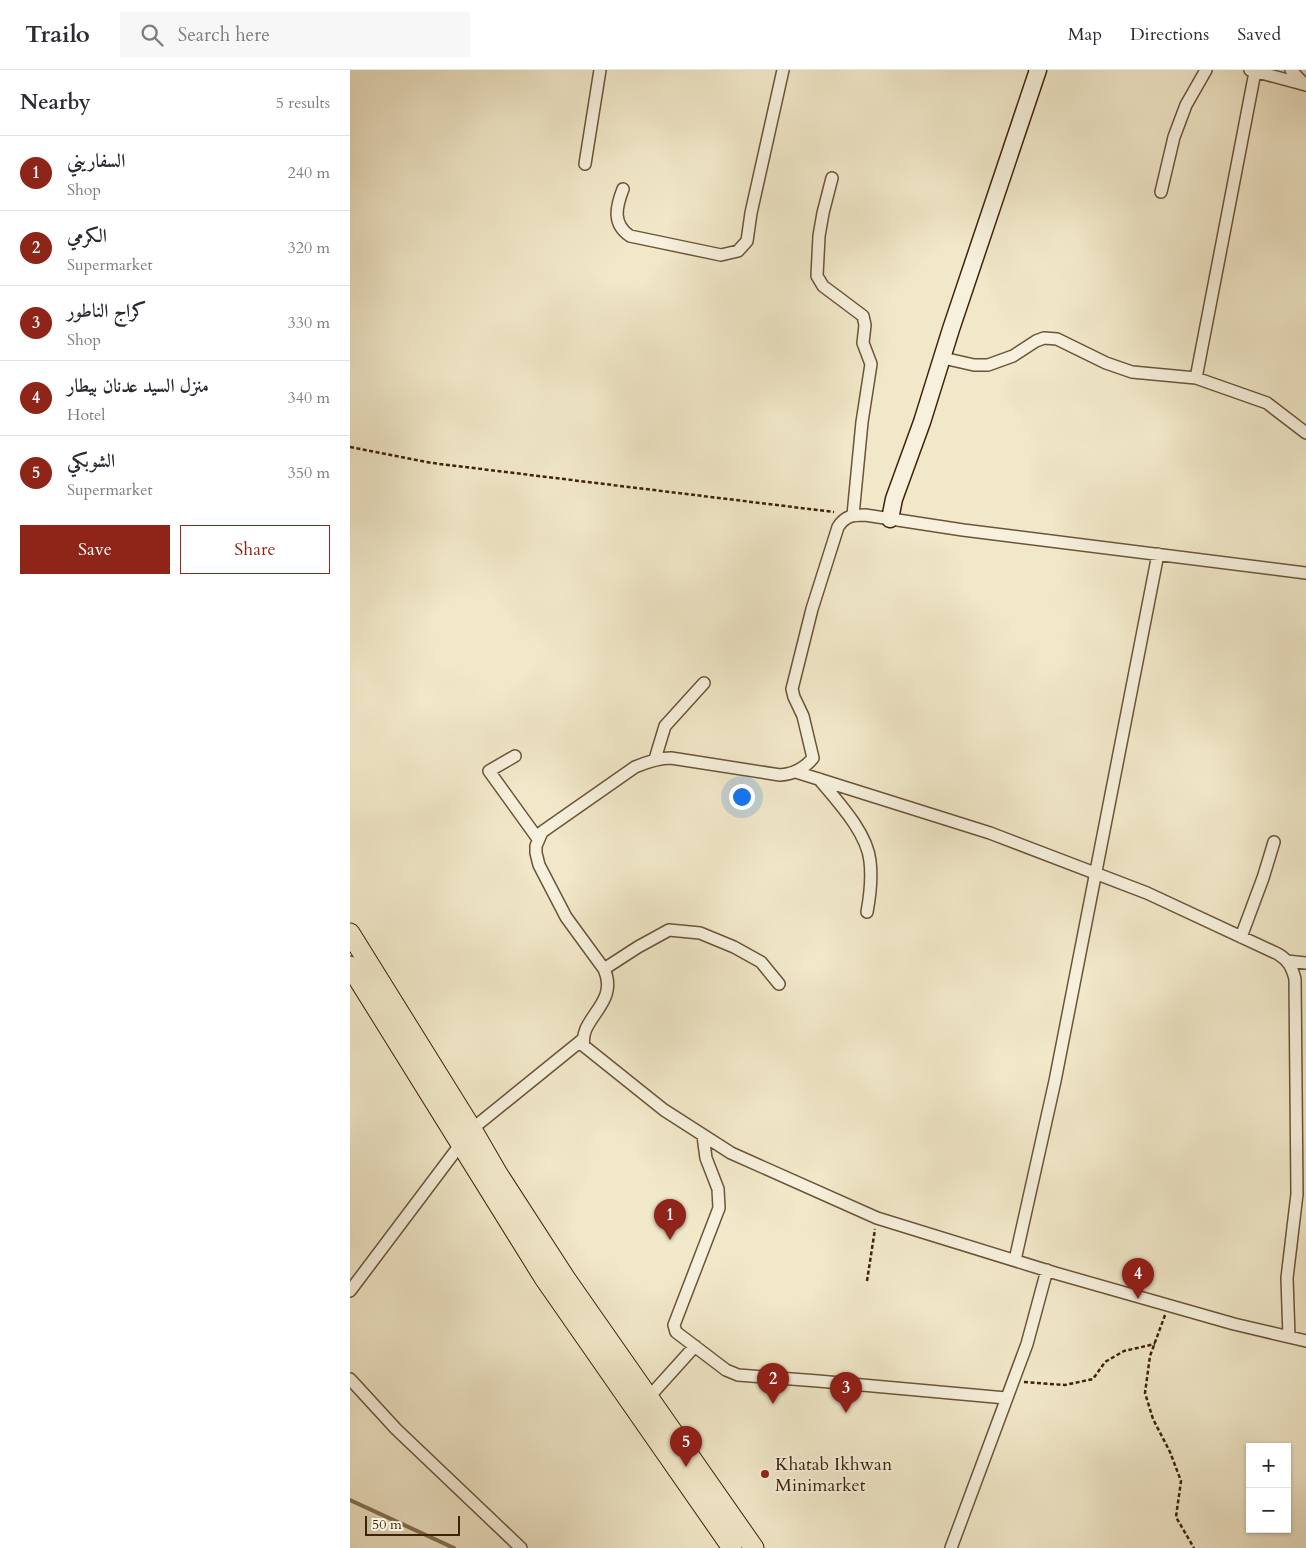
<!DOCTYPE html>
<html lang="en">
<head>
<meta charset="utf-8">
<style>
	:root { --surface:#fff; --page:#f7f7f7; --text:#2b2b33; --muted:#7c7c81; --line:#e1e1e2; --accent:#8f2418 }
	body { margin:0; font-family:Cardo,Amiri,serif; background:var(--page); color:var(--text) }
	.controls { position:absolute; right:15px; bottom:15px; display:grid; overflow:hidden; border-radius:0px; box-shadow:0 1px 4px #0004 }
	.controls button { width:45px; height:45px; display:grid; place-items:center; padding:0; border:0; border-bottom:1px solid var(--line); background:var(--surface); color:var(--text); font:25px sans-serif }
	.scale { position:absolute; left:15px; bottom:12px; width:95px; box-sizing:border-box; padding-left:5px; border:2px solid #3e2208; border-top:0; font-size:14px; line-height:18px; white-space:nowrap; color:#3e2208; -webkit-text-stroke:4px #f6f0dc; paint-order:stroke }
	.you { position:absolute; left:391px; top:726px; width:18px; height:18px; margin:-12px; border:4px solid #fff; border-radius:50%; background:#1a73e8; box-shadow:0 0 0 8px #1a73e833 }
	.badge { display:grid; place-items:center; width:32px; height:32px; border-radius:50%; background:var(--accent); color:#fff; font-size:16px; font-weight:700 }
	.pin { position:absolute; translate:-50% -41px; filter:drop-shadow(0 1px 2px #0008) }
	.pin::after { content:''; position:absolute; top:26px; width:18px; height:15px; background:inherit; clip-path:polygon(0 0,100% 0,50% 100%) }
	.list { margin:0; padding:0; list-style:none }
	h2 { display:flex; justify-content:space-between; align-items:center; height:65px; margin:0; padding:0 20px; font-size:21px }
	h2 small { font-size:16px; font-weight:400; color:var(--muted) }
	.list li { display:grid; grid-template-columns:32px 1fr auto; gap:15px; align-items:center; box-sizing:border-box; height:75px; padding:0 20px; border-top:1px solid var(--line) }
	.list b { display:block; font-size:19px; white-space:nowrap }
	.list p { margin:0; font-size:16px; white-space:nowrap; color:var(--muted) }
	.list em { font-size:16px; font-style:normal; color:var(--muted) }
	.actions { display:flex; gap:10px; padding:15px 20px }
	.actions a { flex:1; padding:11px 0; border:1px solid var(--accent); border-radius:0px; text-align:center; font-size:18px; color:var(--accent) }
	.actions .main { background:var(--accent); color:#fff }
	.icon { flex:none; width:28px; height:28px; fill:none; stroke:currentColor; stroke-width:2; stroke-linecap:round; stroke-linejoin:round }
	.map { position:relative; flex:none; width:956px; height:1478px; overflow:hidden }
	header { display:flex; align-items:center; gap:30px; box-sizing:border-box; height:70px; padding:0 25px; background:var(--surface); border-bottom:1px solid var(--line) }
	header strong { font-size:24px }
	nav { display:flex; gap:28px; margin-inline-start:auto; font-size:18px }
	.search { width:350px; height:45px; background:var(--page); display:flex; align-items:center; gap:12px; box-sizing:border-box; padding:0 18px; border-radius:0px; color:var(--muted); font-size:19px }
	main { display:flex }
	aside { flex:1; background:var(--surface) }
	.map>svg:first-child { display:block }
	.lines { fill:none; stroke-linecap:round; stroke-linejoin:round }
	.stream { stroke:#857154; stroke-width:4 }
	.street-casing { stroke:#6b5438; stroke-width:14 }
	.secondary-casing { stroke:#3e2208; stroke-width:19 }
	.primary-casing { stroke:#3e2208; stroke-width:21 }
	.path { stroke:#3e2208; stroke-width:2.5; stroke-dasharray:4 2.5; stroke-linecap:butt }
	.street { stroke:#f6f0dc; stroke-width:11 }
	.secondary { stroke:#f6f0dc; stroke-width:16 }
	.primary { stroke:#f1e8c9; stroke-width:19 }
	.poi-dot { fill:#8f2418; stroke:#f6f0dc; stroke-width:2 }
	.labels { text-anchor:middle; stroke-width:4; stroke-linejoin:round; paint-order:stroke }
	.poi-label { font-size:18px; fill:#3e2208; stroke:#f6f0dc; text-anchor:start }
</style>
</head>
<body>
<header>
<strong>Trailo</strong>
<div class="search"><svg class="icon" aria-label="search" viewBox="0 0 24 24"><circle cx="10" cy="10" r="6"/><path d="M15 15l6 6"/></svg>Search here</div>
<nav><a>Map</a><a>Directions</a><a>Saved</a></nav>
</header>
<main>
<aside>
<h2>Nearby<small>5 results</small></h2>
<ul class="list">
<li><span class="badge">1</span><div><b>السفاريني</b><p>Shop</p></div><em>240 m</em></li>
<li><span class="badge">2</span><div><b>الكرمي</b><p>Supermarket</p></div><em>320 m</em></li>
<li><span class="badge">3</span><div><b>كراج الناطور</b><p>Shop</p></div><em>330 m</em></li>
<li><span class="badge">4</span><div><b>منزل السيد عدنان بيطار</b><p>Hotel</p></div><em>340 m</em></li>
<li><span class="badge">5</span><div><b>الشوبكي</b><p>Supermarket</p></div><em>350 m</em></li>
</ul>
<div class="actions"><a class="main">Save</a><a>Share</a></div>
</aside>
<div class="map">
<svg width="956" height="1478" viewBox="0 0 956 1478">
	<rect width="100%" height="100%" fill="#f1e8c9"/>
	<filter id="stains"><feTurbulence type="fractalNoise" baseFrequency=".004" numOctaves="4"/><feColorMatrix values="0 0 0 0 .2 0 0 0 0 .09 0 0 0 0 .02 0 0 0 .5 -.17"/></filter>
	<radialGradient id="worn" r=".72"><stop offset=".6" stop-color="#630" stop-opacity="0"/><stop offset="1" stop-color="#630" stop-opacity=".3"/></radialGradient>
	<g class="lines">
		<path class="stream" d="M0,1430l104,48"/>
		<g class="street-casing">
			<path id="street" d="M900,0l56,15
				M941,0l13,14
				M235,94l15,-94
				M482,108l-9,35 -4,23 -2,40 6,10 40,30 2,9 -2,18 8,21 -9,58 -9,93
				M273,119c-7,18 -11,35 7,47l91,19 17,-4 9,-10 4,-28 32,-143
				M811,122l13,-55 12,-32 20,-35
				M593,288l31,7h14l25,-9 23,-15 8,-3 13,1 49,24 26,9 64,6 71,25 39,30
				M846,308l59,-306
				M956,503l-343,-43 -98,-15c-13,0 -20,1 -27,12l-26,82 -20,80 2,8 9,19 10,42c-9,11 -19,16 -33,17l-109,-17c-13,0 -24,4 -36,9l-93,65 -6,14v7l3,12 27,52 38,52c16,35 -26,49 -20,77l80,64 67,43 146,65 178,55 179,51 72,17
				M165,686l-26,15 49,68
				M305,689l10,-33 39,-43
				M446,702l194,61 157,60 131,61c10,6 14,13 17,25l2,215 -10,84 2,59
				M469,709c18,22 48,53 51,82 2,17 0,35 -3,51
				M891,867l22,-59 11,-36
				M937,891l19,2
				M254,899l34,-22 31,-17 31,3 34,14 27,15 18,22
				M353,1066l3,22 12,31 1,19 -45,117 2,7 50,38 12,5 80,6 188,17
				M665,1190l40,-179 103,-527
				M0,1221l122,-162 110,-89
				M0,1309l46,50 125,119
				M299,1327l46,-51
				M601,1478l76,-204 20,-74"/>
		</g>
		<g class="secondary-casing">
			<path id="secondary" d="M540,449l4,-20 28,-77 29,-93 87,-259"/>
		</g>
		<g class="primary-casing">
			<path id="primary" d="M0,863l122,196 26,45 68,105 188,269
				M0,896l194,312 188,270"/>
		</g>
		<path class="path" d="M0,377l82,16 402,49
			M517,1211l8,-52
			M815,1245l-15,41 -5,37 8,26 17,33 11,29 -5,36 18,31
			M674,1312l41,3 28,-6 12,-17 19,-11 31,-7"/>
		<use href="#street" class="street"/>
		<use href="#secondary" class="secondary"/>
		<use href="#primary" class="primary"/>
	</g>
	<circle class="poi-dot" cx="415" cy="1404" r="5"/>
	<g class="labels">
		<g class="poi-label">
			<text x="425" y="1400">Khatab Ikhwan<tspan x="425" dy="21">Minimarket</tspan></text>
		</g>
	</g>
	<rect width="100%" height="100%" filter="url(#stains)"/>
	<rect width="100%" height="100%" fill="url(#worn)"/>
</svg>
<div class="controls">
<button>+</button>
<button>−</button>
</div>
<div class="scale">50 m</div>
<div class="you"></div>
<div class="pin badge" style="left:320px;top:1170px">1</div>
<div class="pin badge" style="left:423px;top:1334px">2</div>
<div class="pin badge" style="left:496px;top:1343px">3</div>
<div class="pin badge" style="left:788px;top:1229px">4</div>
<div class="pin badge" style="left:336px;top:1397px">5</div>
</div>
</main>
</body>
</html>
